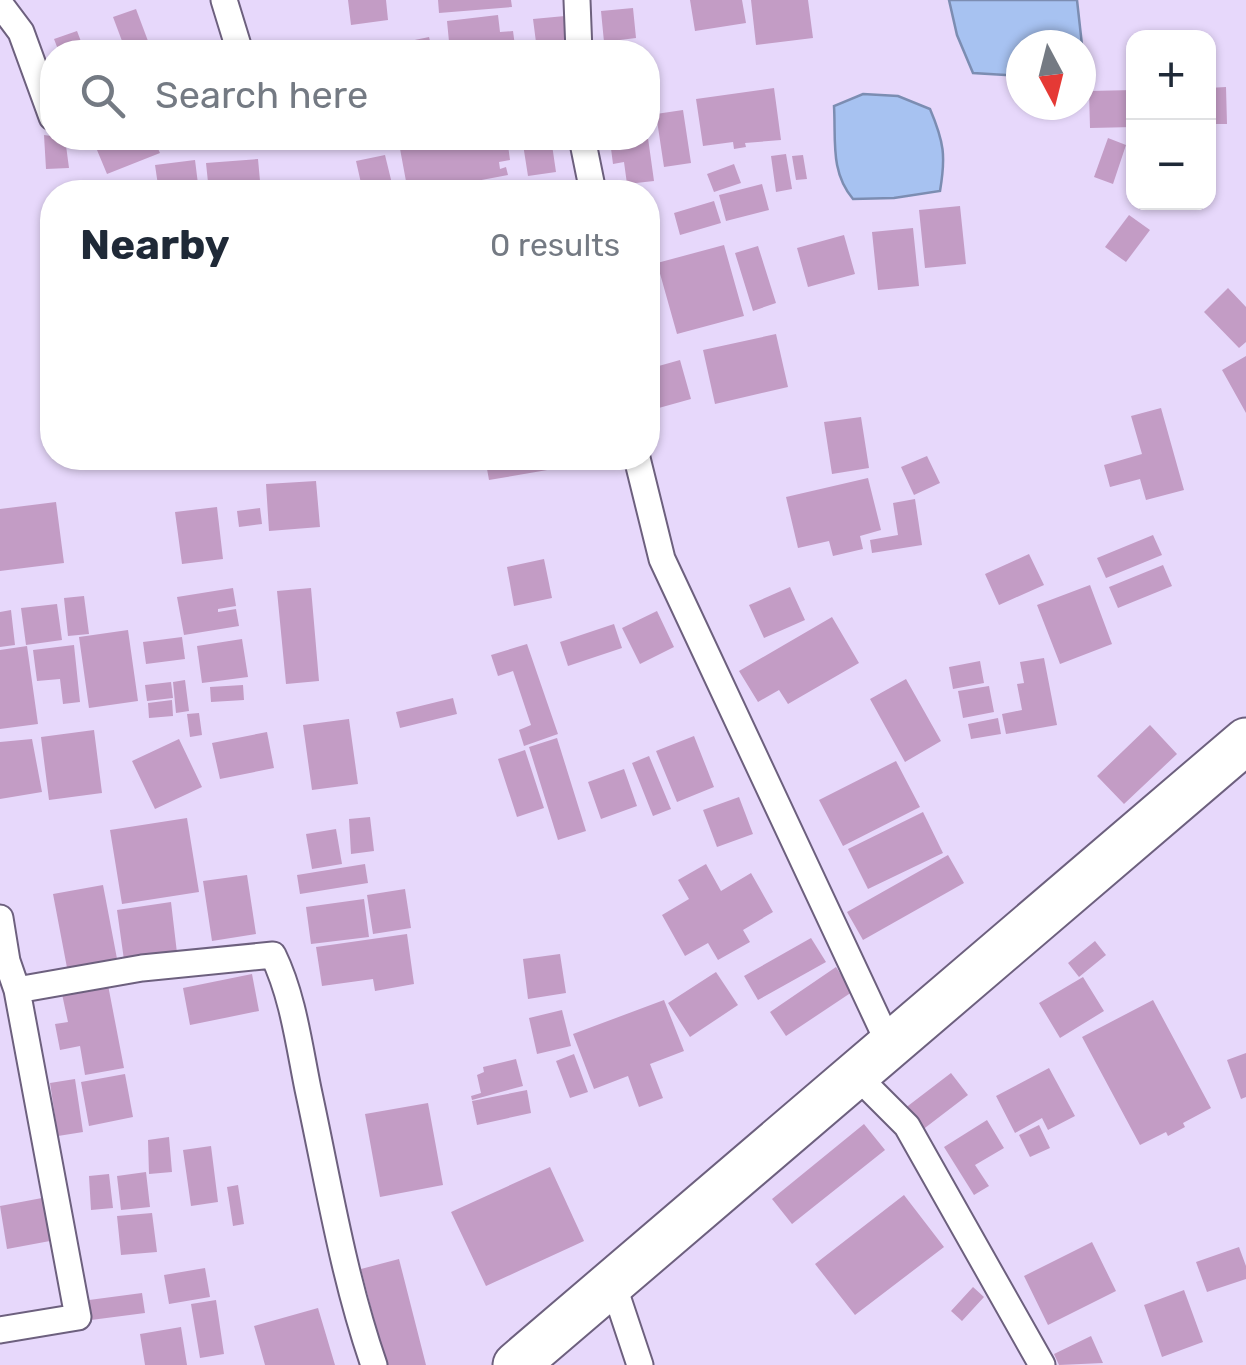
<!DOCTYPE html>
<html lang="en">
<head>
<meta charset="utf-8">
<style>
	:root { --surface:#fff; --page:#f2f2f3; --text:#1f2937; --muted:#747a83; --line:#e0e1e3 }
	body { margin:0; font-family:Rubik,sans-serif; background:var(--page); color:var(--text) }
	.controls { position:absolute; right:30px; top:30px; display:grid; overflow:hidden; border-radius:20px; box-shadow:0 2px 8px #0004 }
	.controls button { width:90px; height:90px; display:grid; place-items:center; padding:0; border:0; border-bottom:2px solid var(--line); background:var(--surface); color:var(--text); font:50px sans-serif }
	.compass { position:absolute; left:1006px; top:30px; width:90px; height:90px; border-radius:50%; background:var(--surface); box-shadow:0 2px 8px #0004; rotate:173deg }
	.list { margin:0; padding:0; list-style:none }
	h2 { display:flex; justify-content:space-between; align-items:center; height:130px; margin:0; padding:0 40px; font-size:42px }
	h2 small { font-size:32px; font-weight:400; color:var(--muted) }
	.icon { flex:none; width:55px; height:55px; fill:none; stroke:currentColor; stroke-width:2; stroke-linecap:round; stroke-linejoin:round }
	.map { position:relative; flex:none; width:1246px; height:1365px; overflow:hidden }
	.search { position:absolute; background:var(--surface); box-shadow:0 2px 8px #0004; left:40px; top:40px; width:620px; height:110px; display:flex; align-items:center; gap:25px; box-sizing:border-box; padding:0 35px; border-radius:40px; color:var(--muted); font-size:38px }
	.panel { position:absolute; background:var(--surface); box-shadow:0 2px 8px #0004; left:40px; top:180px; width:620px; height:290px; border-radius:40px }
	.map>svg:first-child { display:block }
	.water { fill:#a7c2f1; stroke:#7c8db2; stroke-width:2.5 }
	.building { fill:#c39cc5 }
	.lines { fill:none; stroke-linecap:round; stroke-linejoin:round }
	.street-casing { stroke:#6d607e; stroke-width:29 }
	.highway-casing { stroke:#6d607e; stroke-width:49 }
	.street { stroke:#fff; stroke-width:25 }
	.highway { stroke:#fff; stroke-width:45 }
</style>
</head>
<body>
<div class="map">
<svg width="1246" height="1365" viewBox="0 0 1246 1365">
	<rect width="100%" height="100%" fill="#e7d8fb"/>
	<path class="water" d="M949,0h128l7,63 -3,5v-23h-60v31l-48,-3 -16,-38z
		M863,94l35,2 32,13c14,33 16,47 10,82l-46,7 -41,1c-23,-27 -17,-59 -19,-93z"/>
	<path class="building" d="M348,0h38l2,20 -37,5z
		M438,0h73l1,7 -73,6z
		M690,0h52l4,23 -51,8z
		M751,0h57l5,38 -57,7z
		M633,8l3,30 -32,4 -3,-31z
		M136,9l12,32 -23,8 -12,-32z
		M498,15l2,17 13,-1 2,15 -65,6 -3,-31z
		M565,16l3,30 -31,4 -4,-31z
		M77,31l8,21h-26l-5,-13z
		M429,37l4,15h-71v-1z
		M1226,87l1,37h-19v-36z
		M774,88l7,52 -36,3 1,4 -12,2 -1,-7 -30,4 -7,-47z
		M1134,90v37l-44,1 -1,-37z
		M683,110l8,53 -27,4 -8,-53z
		M44,135l21,3 4,30 -23,1z
		M92,138h61l7,15 -53,21z
		M398,138h109l3,22 -11,2 1,7 6,-2 2,8 -37,7 2,10h-65z
		M522,138h29l5,34 -28,4z
		M648,138l6,43 -27,3 -3,-22 -11,2 -3,-23z
		M1108,138l18,7 -13,39 -19,-7z
		M786,154l6,35 -16,3 -5,-36z
		M385,155l9,37h-31l-7,-31z
		M803,155l4,24 -11,1 -4,-24z
		M258,159l3,33h-52l-3,-29z
		M195,160l4,32h-40l-4,-27z
		M734,164l7,19 -27,9 -7,-18z
		M762,184l7,26 -43,11 -7,-26z
		M714,201l7,22 -41,12 -6,-22z
		M960,206l6,58 -41,4 -6,-58z
		M1129,215l21,15 -24,32 -21,-15z
		M913,228l6,58 -41,4 -6,-58z
		M844,235l11,39 -47,13 -11,-39z
		M724,245l20,71 -67,18 -20,-71z
		M758,246l18,57 -23,8 -18,-58z
		M1228,288l18,19v35l-7,6 -35,-36z
		M776,334l12,53 -73,17 -12,-54z
		M1246,356v57l-24,-43z
		M680,360l11,39 -43,12v-42z
		M1161,408l23,82 -38,10 -6,-21 -30,8 -6,-22 38,-11 -11,-38z
		M861,417l8,51 -37,6 -8,-52z
		M927,456l13,27 -26,12 -13,-28z
		M485,458h102l1,5 -99,17z
		M868,478l13,52 -21,6 3,13 -30,7 -4,-15 -31,7 -12,-51z
		M316,481l4,46 -51,4 -3,-47z
		M915,499l7,46 -50,8 -2,-13 28,-5 -5,-32z
		M56,502l8,61 -64,8v-62z
		M217,507l6,52 -41,5 -7,-52z
		M260,508l2,16 -23,3 -2,-16z
		M1153,535l9,20 -56,23 -9,-20z
		M1029,554l15,31 -45,20 -14,-31z
		M544,559l8,39 -38,8 -7,-39z
		M1163,565l9,21 -54,22 -9,-21z
		M1090,585l22,59 -52,20 -23,-59z
		M790,587l15,33 -41,18 -15,-33z
		M233,588l3,18 -18,3v3l18,-3 3,17 -55,9 -7,-38z
		M311,588l8,93 -33,3 -9,-93z
		M84,596l5,38 -21,2 -4,-38z
		M57,604l5,36 -36,5 -5,-37z
		M11,610l4,35 -15,2v-35z
		M657,611l17,36 -34,17 -18,-36z
		M832,617l27,46 -71,41 -9,-14 -21,12 -19,-31z
		M614,624l8,24 -54,18 -8,-24z
		M128,630l10,71 -49,7 -10,-71z
		M182,637l3,22 -39,5 -3,-22z
		M242,639l6,38 -46,6 -5,-37z
		M527,644l31,90 -34,12 -5,-16 12,-5 -18,-54 -15,5 -7,-21z
		M74,645l6,57 -17,2 -3,-25 -23,2 -4,-31z
		M27,646l11,78 -38,5v-79z
		M1044,658l13,67 -51,9 -4,-20 20,-4 -5,-26 7,-1 -4,-21z
		M980,661l4,22 -31,6 -4,-22z
		M906,679l35,62 -36,21 -35,-63z
		M185,680l4,31 -13,2 -3,-31z
		M171,682l2,16 -26,3 -2,-16z
		M243,685l1,15 -33,2 -1,-15z
		M989,686l5,26 -31,6 -5,-27z
		M453,698l4,16 -57,14 -4,-16z
		M172,700l1,16 -24,2 -1,-15z
		M199,713l3,22 -12,2 -3,-23z
		M998,718l3,16 -30,5 -3,-15z
		M349,719l9,65 -46,6 -9,-65z
		M1150,725l27,29 -53,50 -27,-28z
		M94,730l8,63 -53,7 -8,-63z
		M267,732l7,36 -54,11 -8,-36z
		M694,736l20,51 -37,15 -21,-51z
		M557,738l29,93 -28,9 -29,-93z
		M32,739l10,53 -42,7v-57z
		M179,739l23,48 -47,22 -23,-48z
		M525,750l19,58 -27,9 -19,-58z
		M649,756l22,53 -18,7 -21,-53z
		M896,761l24,46 -77,39 -24,-46z
		M624,769l13,37 -36,13 -13,-37z
		M739,797l14,37 -36,13 -14,-37z
		M923,812l20,41 -75,36 -20,-40z
		M370,817l4,34 -23,3 -2,-35z
		M187,818l12,74 -77,12 -12,-74z
		M336,829l6,35 -30,5 -6,-35z
		M948,855l16,28 -101,57 -16,-28z
		M365,864l3,19 -68,11 -3,-19z
		M706,864l15,27 30,-18 22,39 -30,18 7,12 -32,18 -10,-17 -23,13 -23,-41 27,-16 -11,-19z
		M247,875l9,59 -44,7 -9,-60z
		M103,885l15,79 -50,9 -15,-79z
		M405,889l6,39 -38,6 -6,-39z
		M364,899l5,38 -58,7 -5,-37z
		M171,902l6,51 -53,7 -7,-50z
		M407,934l7,50 -39,7 -2,-12 -51,7 -6,-39z
		M811,938l15,24 -68,38 -14,-24z
		M1095,941l11,14 -27,22 -11,-14z
		M560,954l6,39 -38,6 -5,-40z
		M836,967l16,25 -66,44 -16,-24z
		M716,972l22,33 -48,32 -22,-34z
		M252,974l7,37 -69,14 -7,-37z
		M1083,977l21,34 -44,27 -21,-35z
		M108,985l16,83 -39,7 -5,-29 -20,4 -5,-26 13,-2 -6,-28z
		M664,1000l20,51 -34,13 13,34 -24,9 -11,-31 -34,13 -21,-55z
		M1153,1000l58,108 -28,15 2,4 -17,9 -2,-4 -26,13 -58,-108z
		M562,1010l9,36 -34,8 -8,-36z
		M1246,1053v44l-5,2 -14,-39z
		M574,1054l14,38 -18,6 -14,-37z
		M516,1059l7,27 -51,14 -1,-4 10,-3 -4,-18 7,-3 -1,-5z
		M1049,1068l26,48 -27,14 -6,-12 -27,15 -19,-37z
		M951,1073l17,22 -51,39 -17,-22z
		M125,1074l8,43 -44,9 -8,-44z
		M75,1079l8,53 -25,4 -8,-53z
		M527,1090l4,23 -54,12 -5,-24z
		M428,1103l15,82 -63,12 -15,-83z
		M987,1120l17,28 -29,17 14,21 -15,9 -30,-48z
		M864,1124l21,26 -93,74 -20,-25z
		M1039,1125l11,23 -20,9 -11,-22z
		M169,1137l3,35 -23,2 -1,-34z
		M211,1146l7,56 -27,4 -8,-56z
		M550,1167l34,74 -98,45 -35,-74z
		M146,1172l4,35 -29,3 -4,-34z
		M109,1174l4,34 -22,2 -2,-34z
		M238,1185l6,39 -11,2 -6,-39z
		M904,1195l40,52 -89,68 -40,-51z
		M42,1198l8,43 -43,8 -7,-43z
		M152,1213l5,39 -36,3 -4,-39z
		M1092,1242l24,49 -68,34 -24,-49z
		M1239,1247l7,19v13l-39,13 -11,-30z
		M399,1259l27,106h-40l-25,-96z
		M205,1268l5,29 -41,7 -5,-29z
		M973,1287l11,10 -22,24 -11,-10z
		M1184,1290l19,52 -41,15 -18,-52z
		M142,1293l3,20 -54,7 -2,-20z
		M216,1300l8,54 -24,4 -9,-54z
		M318,1308l17,57h-70l-11,-39z
		M181,1327l6,38h-42l-5,-31z
		M1091,1336l12,27 -44,2 -5,-11z"/>
	<g class="lines">
		<g class="street-casing">
			<path id="street" d="M224,0l16,52
				M577,0l2,52
				M0,4l21,28 31,85
				M582,138l11,54
				M637,458l25,101 229,489
				M0,918l7,43 10,29 125,-22 131,-13c20,41 26,90 35,134 20,92 35,187 66,276
				M856,1075l51,51 135,239
				M612,1281l28,84
				M0,1330l78,-13 -61,-327"/>
		</g>
		<g class="highway-casing">
			<path id="highway" d="M516,1365l730,-624"/>
		</g>
		<use href="#street" class="street"/>
		<use href="#highway" class="highway"/>
	</g>
</svg>
<div class="controls">
<button>+</button>
<button>−</button>
</div>
<svg class="compass" viewBox="-18 -18 36 36"><path d="M0-13l5 13h-10z" fill="#e53935"/><path d="M0 13l5-13h-10z" fill="#747a83"/></svg>
<div class="search"><svg class="icon" aria-label="search" viewBox="0 0 24 24"><circle cx="10" cy="10" r="6"/><path d="M15 15l6 6"/></svg>Search here</div>
<section class="panel">
<h2>Nearby<small>0 results</small></h2>
<ul class="list">
</ul>
</section>
</div>
</body>
</html>
